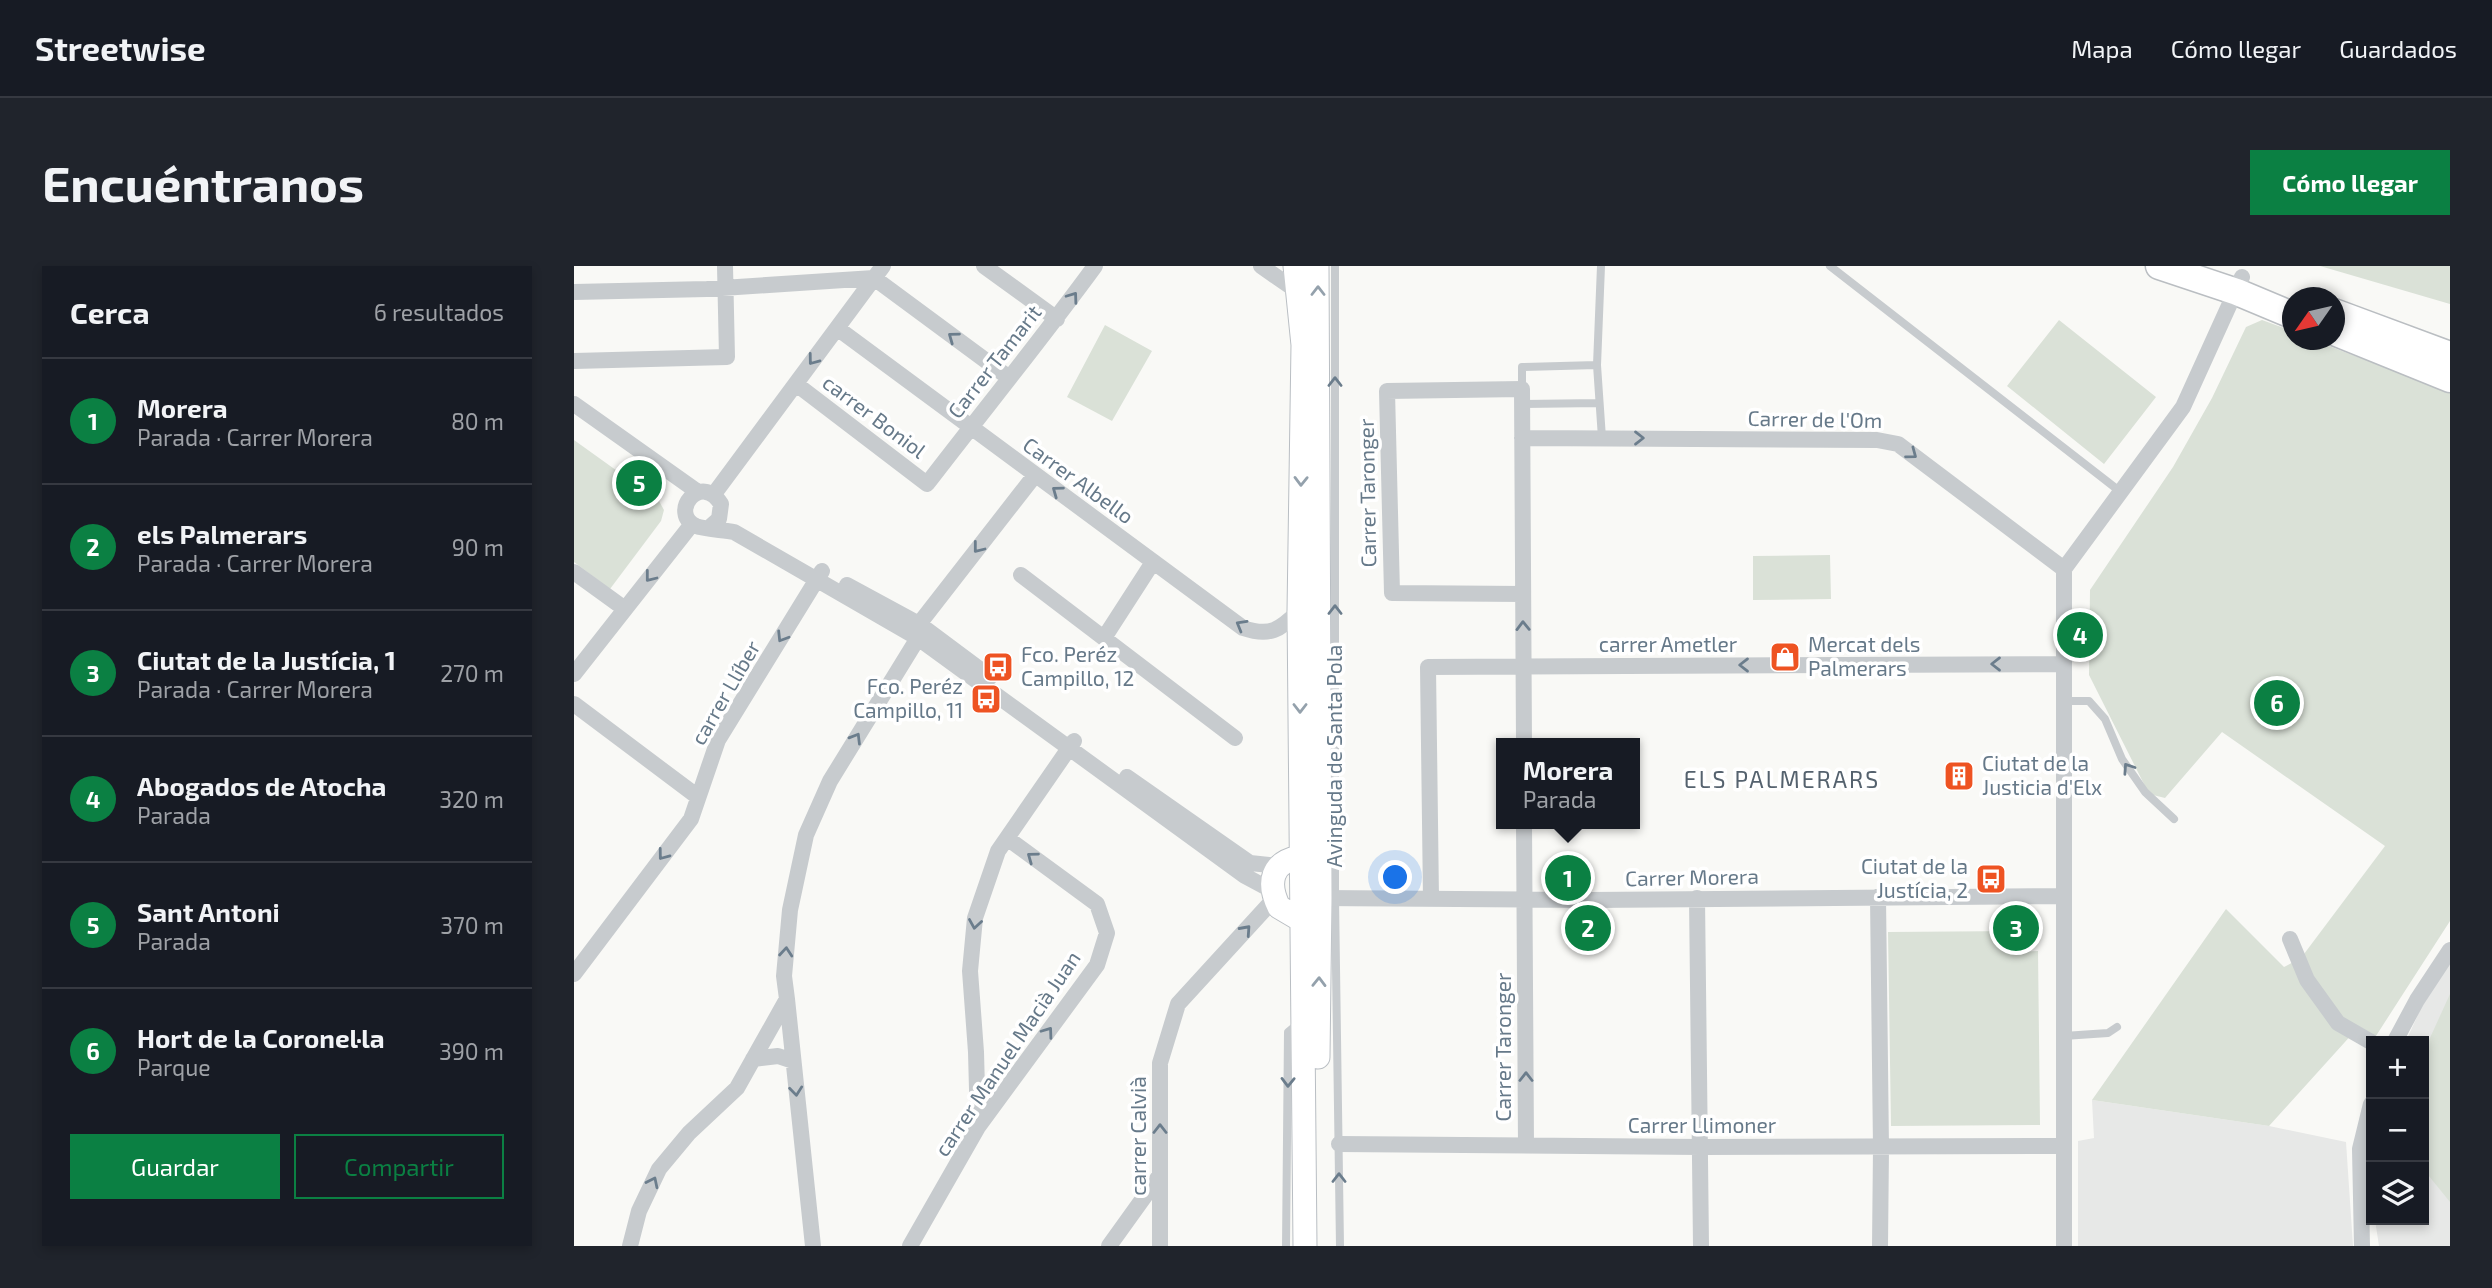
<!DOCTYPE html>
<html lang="es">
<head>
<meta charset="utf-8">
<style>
	:root { --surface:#171b24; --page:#20242c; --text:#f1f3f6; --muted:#9ea1a6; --line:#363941; --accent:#0b8043 }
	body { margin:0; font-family:"Exo 2",sans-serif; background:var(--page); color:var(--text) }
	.controls { position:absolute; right:21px; bottom:21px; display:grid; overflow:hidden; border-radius:0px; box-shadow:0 4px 10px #0003 }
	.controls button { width:63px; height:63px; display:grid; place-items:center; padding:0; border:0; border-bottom:2px solid var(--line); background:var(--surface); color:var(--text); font:35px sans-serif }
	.compass { position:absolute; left:1708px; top:21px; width:63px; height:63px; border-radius:50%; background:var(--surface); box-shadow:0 4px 10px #0003; rotate:236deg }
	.you { position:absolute; left:822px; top:612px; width:24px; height:24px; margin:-18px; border:5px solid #fff; border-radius:50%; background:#1a73e8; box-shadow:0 0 0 10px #1a73e833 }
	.badge { display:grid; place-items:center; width:46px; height:46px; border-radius:50%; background:var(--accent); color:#fff; font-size:23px; font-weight:700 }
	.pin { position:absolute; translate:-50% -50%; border:4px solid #fff; box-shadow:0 2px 7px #0006 }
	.popup { position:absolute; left:922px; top:472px; width:144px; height:91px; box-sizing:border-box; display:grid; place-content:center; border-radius:0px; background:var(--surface); filter:drop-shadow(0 2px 5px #0005); font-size:23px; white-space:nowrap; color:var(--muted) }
	.popup b { font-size:26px; color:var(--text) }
	.popup::after { content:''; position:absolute; left:50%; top:100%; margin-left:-14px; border:14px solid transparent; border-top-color:var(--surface) }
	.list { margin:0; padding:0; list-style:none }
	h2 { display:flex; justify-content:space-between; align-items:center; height:91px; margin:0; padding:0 28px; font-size:30px }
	h2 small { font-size:23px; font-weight:400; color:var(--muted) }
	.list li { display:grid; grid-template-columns:46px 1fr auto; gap:21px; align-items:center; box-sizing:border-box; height:126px; padding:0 28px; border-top:2px solid var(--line) }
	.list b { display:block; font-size:26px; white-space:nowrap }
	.list p { margin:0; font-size:23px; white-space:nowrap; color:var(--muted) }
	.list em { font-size:23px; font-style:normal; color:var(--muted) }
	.actions { display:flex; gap:14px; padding:21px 28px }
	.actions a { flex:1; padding:16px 0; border:2px solid var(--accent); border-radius:0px; text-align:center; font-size:24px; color:var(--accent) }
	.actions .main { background:var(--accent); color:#fff }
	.icon { flex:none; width:38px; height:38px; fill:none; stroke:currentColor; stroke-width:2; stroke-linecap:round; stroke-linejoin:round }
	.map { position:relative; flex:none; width:1876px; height:980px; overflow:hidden; border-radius:0px }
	header { display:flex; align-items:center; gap:42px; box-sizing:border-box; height:98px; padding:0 35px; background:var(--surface); border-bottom:2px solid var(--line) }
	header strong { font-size:33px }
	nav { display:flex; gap:38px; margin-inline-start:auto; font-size:24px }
	.intro { display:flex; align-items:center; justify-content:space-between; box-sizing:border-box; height:168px; padding:0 42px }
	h1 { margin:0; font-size:49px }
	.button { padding:18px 32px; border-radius:0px; background:var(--accent); color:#fff; font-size:24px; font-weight:700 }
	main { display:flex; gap:42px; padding:0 42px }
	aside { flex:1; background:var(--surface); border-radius:0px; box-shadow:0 4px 10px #0003 }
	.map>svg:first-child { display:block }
	.built { fill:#e7e8e7 }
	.green { fill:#dae1d7 }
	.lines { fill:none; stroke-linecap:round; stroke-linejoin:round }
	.secondary-casing { stroke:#b9bec3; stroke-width:25 }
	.primary-casing { stroke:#babec2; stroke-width:29 }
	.lane { stroke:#c7cbce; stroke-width:8 }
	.street { stroke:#c7cbce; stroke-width:16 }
	.secondary { stroke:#fff; stroke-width:23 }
	.primary { stroke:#fff; stroke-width:26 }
	.oneway { stroke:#94a1ac }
	.oneway2 { stroke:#6b7d8c }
	.labels { text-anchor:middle; stroke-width:7; stroke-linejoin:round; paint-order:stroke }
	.street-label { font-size:21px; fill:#667989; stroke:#fff }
	.poi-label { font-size:21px; fill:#667989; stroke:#fff; text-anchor:start }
	.neighbourhood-label { font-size:23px; letter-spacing:2px; fill:#55626e; stroke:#fff }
</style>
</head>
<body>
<header>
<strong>Streetwise</strong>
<nav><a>Mapa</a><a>Cómo llegar</a><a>Guardados</a></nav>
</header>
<div class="intro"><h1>Encuéntranos</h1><a class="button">Cómo llegar</a></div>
<main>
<aside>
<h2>Cerca<small>6 resultados</small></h2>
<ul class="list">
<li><span class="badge">1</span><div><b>Morera</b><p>Parada · Carrer Morera</p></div><em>80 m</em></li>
<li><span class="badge">2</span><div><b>els Palmerars</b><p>Parada · Carrer Morera</p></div><em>90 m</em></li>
<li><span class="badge">3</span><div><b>Ciutat de la Justícia, 1</b><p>Parada · Carrer Morera</p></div><em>270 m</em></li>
<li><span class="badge">4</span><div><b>Abogados de Atocha</b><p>Parada</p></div><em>320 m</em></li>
<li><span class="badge">5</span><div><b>Sant Antoni</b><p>Parada</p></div><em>370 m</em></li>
<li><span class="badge">6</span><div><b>Hort de la Coronel·la</b><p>Parque</p></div><em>390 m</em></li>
</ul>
<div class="actions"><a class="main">Guardar</a><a>Compartir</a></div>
</aside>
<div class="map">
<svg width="1876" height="980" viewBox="0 0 1876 980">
	<rect width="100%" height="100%" fill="#f9f9f6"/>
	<path class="built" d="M1876,697v283h-71l-4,-26h49v-179h-18l16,-35z
		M1518,834l177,26 77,16 7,104h-275v-105l16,-3z"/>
	<path class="green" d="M1746,0h130v38z
		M1485,54l97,77 -52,67 -97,-78z
		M1688,54l30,11v9h21l137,52v529l-76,118 -20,-7 -85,94 -177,-26 134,-191 58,58 17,-9 84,-112 -163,-114 -57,66 -16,-4 -60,-119 1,-85 83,-123 39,-69 34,-71z
		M531,59l47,26 -40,70 -45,-24z
		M0,174l85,61 5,9 -3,11 -51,68 -36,-27z
		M1256,289l1,44 -78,1v-44z
		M1443,665v21l21,-1 2,174 -149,1 -3,-194z
		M1876,728v208l-26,-32v-119z"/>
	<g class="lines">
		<g class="secondary-casing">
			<path id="secondary" d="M721,0l8,79 -4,266 6,635
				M743,0l3,632 -2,159
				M726,591c15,8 16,26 20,41l-9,17 -10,5 -22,-13c-12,-24 -8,-45 21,-50z"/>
		</g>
		<g class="primary-casing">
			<path id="primary" d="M1585,0l78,26 55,23
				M1760,46l116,43
				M1760,66l116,47"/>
		</g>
		<path class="lane" d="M761,0v632l5,348
			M1256,0l292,227
			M1023,99l5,73
			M948,123v-22l75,-2 4,-99
			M948,138l77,-1
			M1490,435h25l16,18 17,40 23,33 29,27
			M1490,770l44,-3 9,-6
			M712,980l2,-214 12,-10"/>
		<path class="street" d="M410,0l73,53
			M687,0l36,25
			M0,26l133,-3 167,-11 134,99
			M263,62l406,300c27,9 37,2 56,-17
			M0,95l153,-4 -2,-91
			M222,118l131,100c56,-73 114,-144 168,-218
			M0,138l124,88
			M948,172l355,2 21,4 166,125
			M140,228l169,-228
			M136,261l9,-8 2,-15c-20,-33 -53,9 -25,22 7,3 28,4 38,6l184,106 327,238 28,15
			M0,306l51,37
			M447,309l214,163
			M273,319l72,39 71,53
			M949,328l-131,-1 -5,-202 135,-2 2,354
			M530,372l49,-76
			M0,408l118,-150
			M0,438l124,93
			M553,511l123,86 29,3
			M950,558l2,321
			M1304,631l3,251 -1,98
			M746,632l271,2 473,-4
			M1123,632l4,348
			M857,633l-3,-232 636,-3
			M1716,673l17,41 31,43 33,19
			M0,708l117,-155 27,-79 104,-169
			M213,733l26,247
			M1821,775l22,-41 33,-50
			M179,793l25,-3 15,5
			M404,861l-2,-75 -6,-81 5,-53 23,-67 76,-110
			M765,878l362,3 363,-1
			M56,980l9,-35 20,-42 30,-36 48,-45 50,-89 -3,-23 6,-66 16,-75 24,-54 88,-143 1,-14 116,-149
			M336,980l68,-119 119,-162 10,-32 -10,-29 -90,-66
			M535,980l51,-71
			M586,980v-183l18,-59 97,-106
			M1490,980v-677l119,-162 59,-130
			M1788,980l-2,-97 11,-45"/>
		<use href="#secondary" class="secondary"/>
		<use href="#primary" class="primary"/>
	</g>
	<defs><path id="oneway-chevron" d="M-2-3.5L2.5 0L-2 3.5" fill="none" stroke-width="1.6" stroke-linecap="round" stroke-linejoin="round" transform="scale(1.75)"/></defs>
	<g class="oneway">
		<use href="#oneway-chevron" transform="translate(744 25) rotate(-90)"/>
		<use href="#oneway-chevron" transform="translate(727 215) rotate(91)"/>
		<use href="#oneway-chevron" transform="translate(726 442) rotate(90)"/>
		<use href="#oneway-chevron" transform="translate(745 716) rotate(-89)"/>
	</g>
	<g class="oneway2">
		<use href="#oneway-chevron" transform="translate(499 31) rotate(-54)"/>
		<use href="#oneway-chevron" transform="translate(379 71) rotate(-144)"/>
		<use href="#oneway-chevron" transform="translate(239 94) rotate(127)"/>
		<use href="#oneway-chevron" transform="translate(761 116) rotate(-90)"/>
		<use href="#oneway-chevron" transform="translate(1065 172)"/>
		<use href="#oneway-chevron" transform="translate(1338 188) rotate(37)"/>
		<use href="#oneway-chevron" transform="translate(483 225) rotate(-144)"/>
		<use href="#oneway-chevron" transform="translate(404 282) rotate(128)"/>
		<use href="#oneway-chevron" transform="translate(76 311) rotate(128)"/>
		<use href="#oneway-chevron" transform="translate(761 344) rotate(-90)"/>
		<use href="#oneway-chevron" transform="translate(667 359) rotate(-150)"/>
		<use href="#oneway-chevron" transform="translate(949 360) rotate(-91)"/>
		<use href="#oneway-chevron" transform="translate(208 371) rotate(122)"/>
		<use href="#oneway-chevron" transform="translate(1422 398) rotate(180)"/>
		<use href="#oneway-chevron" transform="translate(1170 399) rotate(180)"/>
		<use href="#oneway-chevron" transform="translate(282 472) rotate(-59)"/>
		<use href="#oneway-chevron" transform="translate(1554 502) rotate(-124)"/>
		<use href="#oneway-chevron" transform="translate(89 589) rotate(127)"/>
		<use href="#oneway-chevron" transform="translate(458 591) rotate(-144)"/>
		<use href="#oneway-chevron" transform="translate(401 658) rotate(99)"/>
		<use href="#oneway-chevron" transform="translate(672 664) rotate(-48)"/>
		<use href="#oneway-chevron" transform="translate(212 686) rotate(-85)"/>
		<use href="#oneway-chevron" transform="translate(474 766) rotate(-54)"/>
		<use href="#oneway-chevron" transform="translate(952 811) rotate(-90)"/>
		<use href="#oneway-chevron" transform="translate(714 816) rotate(91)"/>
		<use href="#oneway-chevron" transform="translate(222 825) rotate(84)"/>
		<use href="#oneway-chevron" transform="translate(586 863) rotate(-90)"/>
		<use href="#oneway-chevron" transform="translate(765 912) rotate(-90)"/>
		<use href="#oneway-chevron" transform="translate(79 916) rotate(-64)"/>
	</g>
	<defs>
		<g id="shop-square" transform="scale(1.575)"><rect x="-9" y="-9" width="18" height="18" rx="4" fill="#ee5322" stroke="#fff"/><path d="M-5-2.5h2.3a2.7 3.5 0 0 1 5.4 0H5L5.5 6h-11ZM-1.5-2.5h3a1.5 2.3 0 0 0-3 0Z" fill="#fff"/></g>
		<g id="bus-square" transform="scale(1.575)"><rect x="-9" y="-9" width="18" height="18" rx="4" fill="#ee5322" stroke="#fff"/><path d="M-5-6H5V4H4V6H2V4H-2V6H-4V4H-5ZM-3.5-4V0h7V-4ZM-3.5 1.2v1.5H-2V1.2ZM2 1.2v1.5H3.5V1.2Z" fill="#fff"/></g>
		<g id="building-square" transform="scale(1.575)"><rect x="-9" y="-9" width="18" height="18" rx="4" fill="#ee5322" stroke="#fff"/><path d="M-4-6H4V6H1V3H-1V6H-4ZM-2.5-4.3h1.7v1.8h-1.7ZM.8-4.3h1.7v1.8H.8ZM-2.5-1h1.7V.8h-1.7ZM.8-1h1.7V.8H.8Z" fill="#fff"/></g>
	</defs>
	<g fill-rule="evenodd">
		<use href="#shop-square" x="1211" y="391"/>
		<use href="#bus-square" x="424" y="401"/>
		<use href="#bus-square" x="412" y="433"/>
		<use href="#building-square" x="1385" y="510"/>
		<use href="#bus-square" x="1417" y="613"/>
	</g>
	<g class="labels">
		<g class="street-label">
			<text transform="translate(421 96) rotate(-52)" y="7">Carrer Tamarit</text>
			<text transform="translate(300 151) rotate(37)" y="7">carrer Boniol</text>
			<text transform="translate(1241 154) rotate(1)" y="7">Carrer de l'Om</text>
			<text transform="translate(504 215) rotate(36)" y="7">Carrer Albello</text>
			<text transform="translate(794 227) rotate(-91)" y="7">Carrer Taronger</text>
			<text x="1094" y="386">carrer Ametler</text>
			<text transform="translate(152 427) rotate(-60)" y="7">carrer Llíber</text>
			<text transform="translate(761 490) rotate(-90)" y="7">Avinguda de Santa Pola</text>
			<text transform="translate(1118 612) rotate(-1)" y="7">Carrer Morera</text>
			<text transform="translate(930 781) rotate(-90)" y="7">Carrer Taronger</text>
			<text transform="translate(434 788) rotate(-56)" y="7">carrer Manuel Macià Juan</text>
			<text x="1128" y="867">Carrer Llimoner</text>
			<text transform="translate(565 870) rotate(-90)" y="7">carrer Calvià</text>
		</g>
		<g class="poi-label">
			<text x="1234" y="386">Mercat dels<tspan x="1234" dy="24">Palmerars</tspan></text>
			<text x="447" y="396">Fco. Peréz<tspan x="447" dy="24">Campillo, 12</tspan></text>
			<text x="389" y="428" text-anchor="end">Fco. Peréz<tspan x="389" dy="24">Campillo, 11</tspan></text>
			<text x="1408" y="505">Ciutat de la<tspan x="1408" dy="24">Justicia d'Elx</tspan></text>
			<text x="1394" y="608" text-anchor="end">Ciutat de la<tspan x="1394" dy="24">Justícia, 2</tspan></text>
		</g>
		<g class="neighbourhood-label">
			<text x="1208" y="522">ELS PALMERARS</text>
		</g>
	</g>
</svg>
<div class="controls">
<button>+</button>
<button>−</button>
<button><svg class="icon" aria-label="layers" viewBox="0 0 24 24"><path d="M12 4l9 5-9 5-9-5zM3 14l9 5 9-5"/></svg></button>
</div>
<svg class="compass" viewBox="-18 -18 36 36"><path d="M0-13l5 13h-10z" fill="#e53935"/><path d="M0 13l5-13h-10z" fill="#9ea1a6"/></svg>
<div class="you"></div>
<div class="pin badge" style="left:994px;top:612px">1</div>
<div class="popup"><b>Morera</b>Parada</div>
<div class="pin badge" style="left:1014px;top:662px">2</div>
<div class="pin badge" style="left:1442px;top:662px">3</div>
<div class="pin badge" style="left:1506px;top:369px">4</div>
<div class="pin badge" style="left:65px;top:217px">5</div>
<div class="pin badge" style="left:1703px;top:437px">6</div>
</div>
</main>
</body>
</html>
